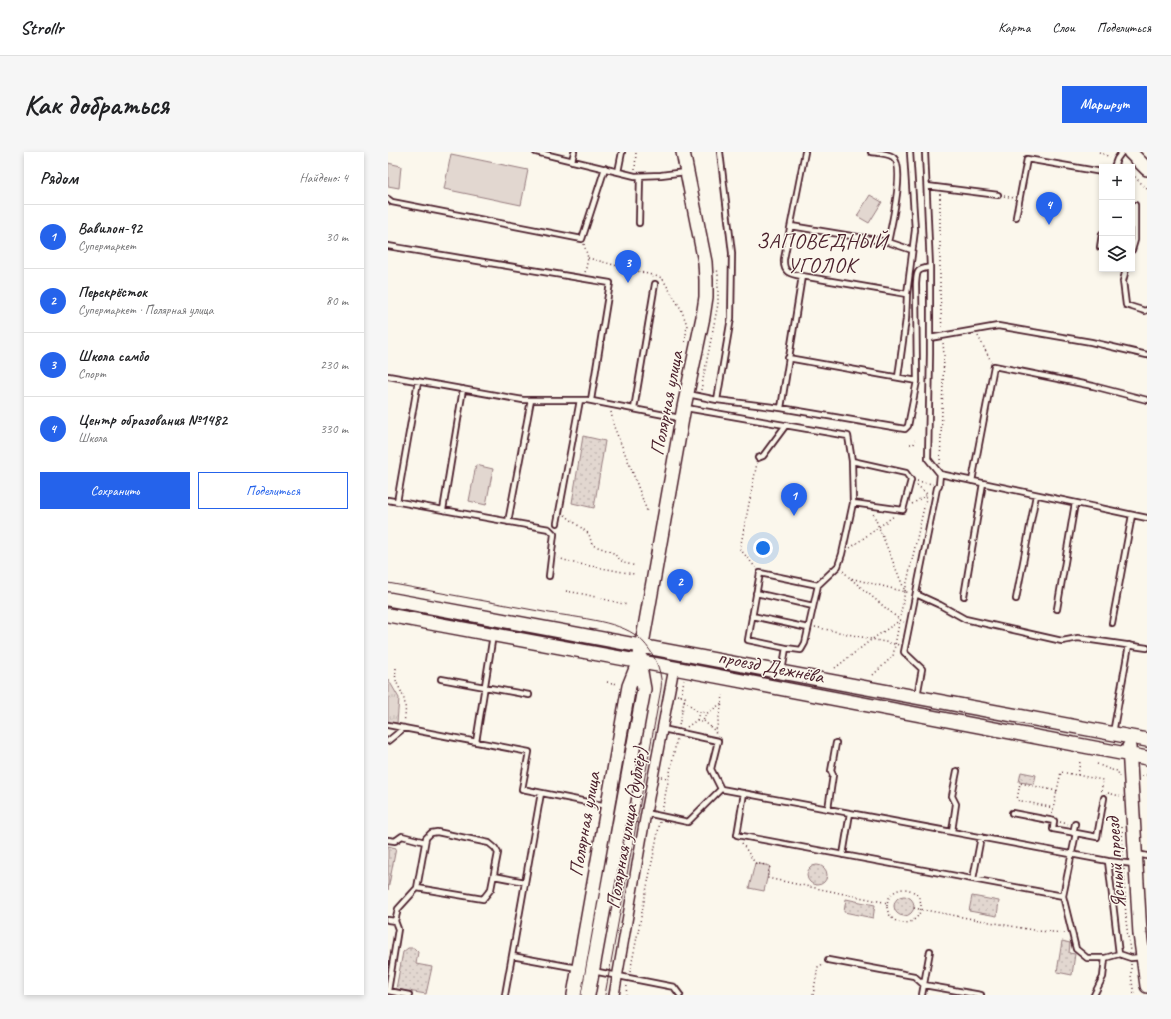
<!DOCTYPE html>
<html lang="ru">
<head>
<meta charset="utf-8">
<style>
	:root { --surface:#fff; --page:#f6f6f6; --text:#202124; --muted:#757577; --line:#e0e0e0; --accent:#2563eb }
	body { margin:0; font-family:Caveat,sans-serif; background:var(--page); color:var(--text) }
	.controls { position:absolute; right:12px; top:12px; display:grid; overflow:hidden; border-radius:0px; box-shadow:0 2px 6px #0003 }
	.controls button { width:36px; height:36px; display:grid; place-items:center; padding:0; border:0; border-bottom:1px solid var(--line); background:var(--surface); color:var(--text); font:20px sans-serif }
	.you { position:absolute; left:375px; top:396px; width:14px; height:14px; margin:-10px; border:3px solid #fff; border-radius:50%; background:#1a73e8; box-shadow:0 0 0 6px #1a73e833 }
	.badge { display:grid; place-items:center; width:26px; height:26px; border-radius:50%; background:var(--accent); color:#fff; font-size:13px; font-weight:700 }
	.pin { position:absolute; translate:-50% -33px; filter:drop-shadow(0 1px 2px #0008) }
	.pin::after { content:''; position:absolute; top:21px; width:14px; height:12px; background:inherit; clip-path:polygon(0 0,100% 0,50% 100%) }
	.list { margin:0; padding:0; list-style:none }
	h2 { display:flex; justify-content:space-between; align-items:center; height:52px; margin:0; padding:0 16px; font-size:17px }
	h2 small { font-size:13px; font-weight:400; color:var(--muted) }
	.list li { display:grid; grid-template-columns:26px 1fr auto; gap:12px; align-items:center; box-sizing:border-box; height:64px; padding:0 16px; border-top:1px solid var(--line) }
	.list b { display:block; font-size:15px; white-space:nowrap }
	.list p { margin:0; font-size:13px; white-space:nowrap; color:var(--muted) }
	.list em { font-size:13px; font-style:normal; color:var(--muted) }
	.actions { display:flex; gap:8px; padding:12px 16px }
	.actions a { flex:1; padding:9px 0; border:1px solid var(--accent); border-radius:0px; text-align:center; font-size:14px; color:var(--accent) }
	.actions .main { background:var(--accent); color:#fff }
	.icon { flex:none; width:22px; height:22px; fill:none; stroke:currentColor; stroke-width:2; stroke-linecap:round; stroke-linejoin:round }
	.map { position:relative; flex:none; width:759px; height:843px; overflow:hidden; border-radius:0px }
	header { display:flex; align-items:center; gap:24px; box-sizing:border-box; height:56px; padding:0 20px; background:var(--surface); border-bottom:1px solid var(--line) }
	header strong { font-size:19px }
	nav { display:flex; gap:22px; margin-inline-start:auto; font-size:14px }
	.intro { display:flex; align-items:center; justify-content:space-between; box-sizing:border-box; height:96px; padding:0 24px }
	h1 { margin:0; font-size:28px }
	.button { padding:10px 18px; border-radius:0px; background:var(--accent); color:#fff; font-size:14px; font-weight:700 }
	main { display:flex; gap:24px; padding:0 24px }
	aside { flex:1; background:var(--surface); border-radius:0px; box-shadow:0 2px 6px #0003 }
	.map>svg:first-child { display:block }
	.grass { fill:url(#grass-tufts); stroke:#967b7e }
	.park { fill:url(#park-dots); stroke:#967b7e }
	.pitch { fill:#e2d7d0; stroke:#967b7e }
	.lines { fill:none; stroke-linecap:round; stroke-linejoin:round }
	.lane-casing { stroke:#4a1f2b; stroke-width:8 }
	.street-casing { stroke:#4a1f2b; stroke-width:12 }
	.secondary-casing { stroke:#4a1f2b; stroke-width:16 }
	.path { stroke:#4a1f2b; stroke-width:1.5; stroke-dasharray:1 3; stroke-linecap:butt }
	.lane { stroke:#fbf7ec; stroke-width:4.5 }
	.street { stroke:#fbf7ec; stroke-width:9 }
	.secondary { stroke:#fbf7ec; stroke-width:13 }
	.tram { stroke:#4a1f2b; stroke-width:1 }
	.labels { text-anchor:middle; stroke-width:3; stroke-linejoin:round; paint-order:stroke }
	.street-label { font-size:20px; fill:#4a1f2b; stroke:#fbf7ec }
	.neighbourhood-label { font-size:21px; letter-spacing:1px; fill:#4a1f2b; stroke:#fbf7ec }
</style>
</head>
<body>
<header>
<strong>Strollr</strong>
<nav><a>Карта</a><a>Слои</a><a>Поделиться</a></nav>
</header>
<div class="intro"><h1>Как добраться</h1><a class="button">Маршрут</a></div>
<main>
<aside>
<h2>Рядом<small>Найдено: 4</small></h2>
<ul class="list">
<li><span class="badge">1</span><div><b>Вавилон-92</b><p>Супермаркет</p></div><em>30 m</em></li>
<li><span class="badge">2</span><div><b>Перекрёсток</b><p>Супермаркет · Полярная улица</p></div><em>80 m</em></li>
<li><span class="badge">3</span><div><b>Школа самбо</b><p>Спорт</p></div><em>230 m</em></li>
<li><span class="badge">4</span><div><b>Центр образования №1482</b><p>Школа</p></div><em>330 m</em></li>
</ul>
<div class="actions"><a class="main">Сохранить</a><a>Поделиться</a></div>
</aside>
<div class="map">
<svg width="759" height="843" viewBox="0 0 759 843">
	<defs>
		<pattern id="grass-tufts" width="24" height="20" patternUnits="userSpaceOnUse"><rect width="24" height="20" fill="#e2d7d0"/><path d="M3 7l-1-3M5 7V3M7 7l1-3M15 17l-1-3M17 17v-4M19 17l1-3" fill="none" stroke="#c3b8b3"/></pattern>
		<pattern id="park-dots" width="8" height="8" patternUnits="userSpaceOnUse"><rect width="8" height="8" fill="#e2d7d0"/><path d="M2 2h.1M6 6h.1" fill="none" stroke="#c3b8b3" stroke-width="1.8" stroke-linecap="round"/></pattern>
	</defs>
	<rect width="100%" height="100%" fill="#fbf7ec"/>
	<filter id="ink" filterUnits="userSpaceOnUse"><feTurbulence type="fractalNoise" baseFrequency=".025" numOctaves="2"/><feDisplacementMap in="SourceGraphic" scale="8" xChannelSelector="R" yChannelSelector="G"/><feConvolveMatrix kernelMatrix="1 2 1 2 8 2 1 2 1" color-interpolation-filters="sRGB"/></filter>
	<g filter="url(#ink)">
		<path class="grass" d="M0,527l11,19 -2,25 -9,-1z"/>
		<path class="park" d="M195,284l22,5 -11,67 -22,-5z
			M633,620l15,3 -2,9 -15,-2z
			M0,694l8,2 -8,42z
			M419 723a10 10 0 1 1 20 0a10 10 0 1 1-20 0Z
			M584,744l27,5 -2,15 -28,-5z
			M506 754a10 10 0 1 1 20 0a10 10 0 1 1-20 0Z
			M458,747l29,6 -2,13 -29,-6z
			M674,789l8,2 -1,10 6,1 -3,21 -15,-3z
			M20,796h6l4,4 -2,12 16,3 -6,27 -30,-5 7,-37z"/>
		<path class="pitch" d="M63,2l77,16 -7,35 -77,-16z
			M0,11l13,3 -2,22 -11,-2z
			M482,43l12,7 -13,21 -12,-7z
			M88,313l17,4 -7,36 -17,-4z
			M367,711l15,3 -6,25 -15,-3z"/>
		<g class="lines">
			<g class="lane-casing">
				<path id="lane" d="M148,0l99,24 26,-1 24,-3
					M417,0l-21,107c-1,14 6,15 18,17l105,18
					M483,0c7,1 16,1 22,5 13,9 -2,70 -5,85
					M537,0l5,115v87l-2,105 12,15 207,44
					M184,9l2,-9
					M726,15l3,-8 5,-7
					M230,20l4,-20
					M539,34l71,9
					M0,47l4,3 190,37 23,-71
					M628,65l11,-58 75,13
					M251,71l1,-47
					M403,74l97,16 24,8
					M0,94l222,37 -19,117
					M712,95l2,-13
					M744,98l3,-10v-35
					M738,117l-3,12 3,24 19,6 2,-1
					M542,186l68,-12 93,16 56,13
					M400,206l129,23
					M0,224l135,24h64l93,18
					M510,225l8,-58 1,-25 8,-64 -5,-78
					M300,242l29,6 64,8 124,21 3,-3 9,-45 -1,-97c1,-13 0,-14 14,-17
					M329,248l14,-82 1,-65 -12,-101
					M298,256l162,28 4,25 1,42 -11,51 -4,12 -20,19 -58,-12 -12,67 38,8
					M393,256l21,-132
					M246,257l21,-125
					M370,306l5,-2 23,-31
					M464,309l54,12 5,7 -8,30 -50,-7
					M584,329l22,-115 99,20 54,14
					M0,348l161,29 5,5 -5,42
					M9,350l21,-121
					M55,358l20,-121
					M120,370l23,-122
					M169,371l23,-123
					M368,441l57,13
					M528,442l24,11 25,14 97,22 16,-3 69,10
					M576,444l19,-113
					M628,447l20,-104
					M669,457l18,-106
					M364,464l56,12
					M724,471l20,-108
					M394,519l4,-23 15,2 4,-7 13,-58
					M53,527l88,16
					M529,544l5,-27 -18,-17 33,-164 2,-3 1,-11
					M0,573l141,27 -7,37 85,17
					M275,577l55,12 -7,28 10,20
					M725,581l16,-88
					M0,589l16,-13
					M88,590l17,-107
					M356,641l-7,42 326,61
					M716,646l-7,39 -21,-4 -13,63 13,53 11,9h18
					M440,657l5,-34 -2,-4 5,-28
					M258,661l42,9 33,-33 387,72 26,3
					M624,661l42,8 -1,8 23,4
					M564,679l4,-27 -4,-8 5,-25
					M685,681l2,-9
					M0,688l7,1 7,-5 23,6
					M749,702l10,2
					M455,703l7,-42
					M106,724l31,6
					M585,727l8,-42
					M0,768l7,1 3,8 -10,62 21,4
					M7,769l3,-12 19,-21 9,-50 5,-5 6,-1 52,11 6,5 3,5 -7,36 -8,10 -66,-11
					M731,802l12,4 11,-1
					M124,804l65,12
					M440,808l86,16 10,9 57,10
					M205,819l81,16 6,8
					M117,843l36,-202
					M534,843l8,-44
					M706,843l9,-18 2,-19 14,-4 -11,-93"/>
			</g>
			<g class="street-casing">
				<path id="street" d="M226,843l32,-182 28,-145"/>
			</g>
			<g class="secondary-casing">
				<path id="secondary" d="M742,0l17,17
					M0,447l759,141
					M0,463l286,53 473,90
					M741,595l11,187 7,52
					M186,843l55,-309 10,-25 45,-254 19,-90 3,-20v-17l-1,-18 -22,-110
					M200,843l56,-306 -5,-28"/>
			</g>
			<path class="path" d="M711,0l11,5
				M247,18l1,-18
				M744,22l15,15
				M552,42v99l2,37
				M616,44l10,2
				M196,92l4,14 -3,15
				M713,100l1,6
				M200,106l64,17 1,4
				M264,123l10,3 19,31 6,16 -2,20
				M590,184l13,25
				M313,238l17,-86v-29l-1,-7
				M223,260l3,15 17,41 16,43
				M522,292h4l1,-4
				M552,312l4,-108 -1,-14
				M529,329l16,3
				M524,352l14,-9
				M177,363l24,19 3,11 20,7 12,11 12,3
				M462,396l44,-32
				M170,406l16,5 60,11
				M368,416l-16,-19 17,-86
				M455,419l7,7 60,15
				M463,427l49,41 4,2
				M178,439l22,4 39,10
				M517,439l22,-97 -10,-9
				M427,475l84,18
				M8,516c-2,15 2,15 7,28 3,9 3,17 1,26
				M447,516l36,-28 28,-19
				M485,523l20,-19 12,-65 -32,-78
				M219,530l11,2
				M289,543l8,2 -6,29
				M293,544l3,-16
				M296,548l15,13
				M334,551l1,-8
				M309,568l2,-7 2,-2 5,2
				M316,569l12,11
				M299,575l10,-7 4,2 2,-1 3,-7 16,-11 -7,32
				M709,612l14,6 7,1 1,6
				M690,623l2,-14
				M754,623h5
				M273,625l8,1
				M720,641l12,3
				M666,656l-37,-8 3,-17 37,8
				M274,659l15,-73
				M664,662l9,-42 42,8 -2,12
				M672,670l8,2
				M734,675l1,30
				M354,691l13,20 15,3 -3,12 121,25
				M736,717l2,52 4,30
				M499 754a17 17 0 1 1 34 0a17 17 0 1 1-34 0Z
				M526,756l124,23 27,2
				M743,812v11l3,20
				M242,820l30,-150
				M238,843l1,-10
				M425,843l5,-28 5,-3"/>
			<use href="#lane" class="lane"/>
			<use href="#street" class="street"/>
			<use href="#secondary" class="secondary"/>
			<path class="tram" d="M0,431c52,10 104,19 156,29 26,5 74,8 94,25 12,10 21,26 23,42 1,4 0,10 -1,15l-55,301"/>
		</g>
	</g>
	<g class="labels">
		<g class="street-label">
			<text transform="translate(278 251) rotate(-79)" y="7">Полярная улица</text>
			<text transform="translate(383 514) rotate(11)" y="7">проезд Дежнёва</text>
			<text transform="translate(196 672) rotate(-80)" y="7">Полярная улица</text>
			<text transform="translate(238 676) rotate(-80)" y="7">Полярная улица (дублёр)</text>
			<text transform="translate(727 711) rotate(-94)" y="7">Ясный проезд</text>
		</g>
		<g class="neighbourhood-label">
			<text x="434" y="96">ЗАПОВЕДНЫЙ<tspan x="434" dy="24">УГОЛОК</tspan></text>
		</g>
	</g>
</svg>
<div class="controls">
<button>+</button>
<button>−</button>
<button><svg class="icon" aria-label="layers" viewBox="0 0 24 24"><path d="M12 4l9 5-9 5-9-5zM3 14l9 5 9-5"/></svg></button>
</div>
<div class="you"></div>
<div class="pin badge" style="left:406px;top:364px">1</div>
<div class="pin badge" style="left:292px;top:450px">2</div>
<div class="pin badge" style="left:240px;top:131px">3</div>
<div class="pin badge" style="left:661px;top:73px">4</div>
</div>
</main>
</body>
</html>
